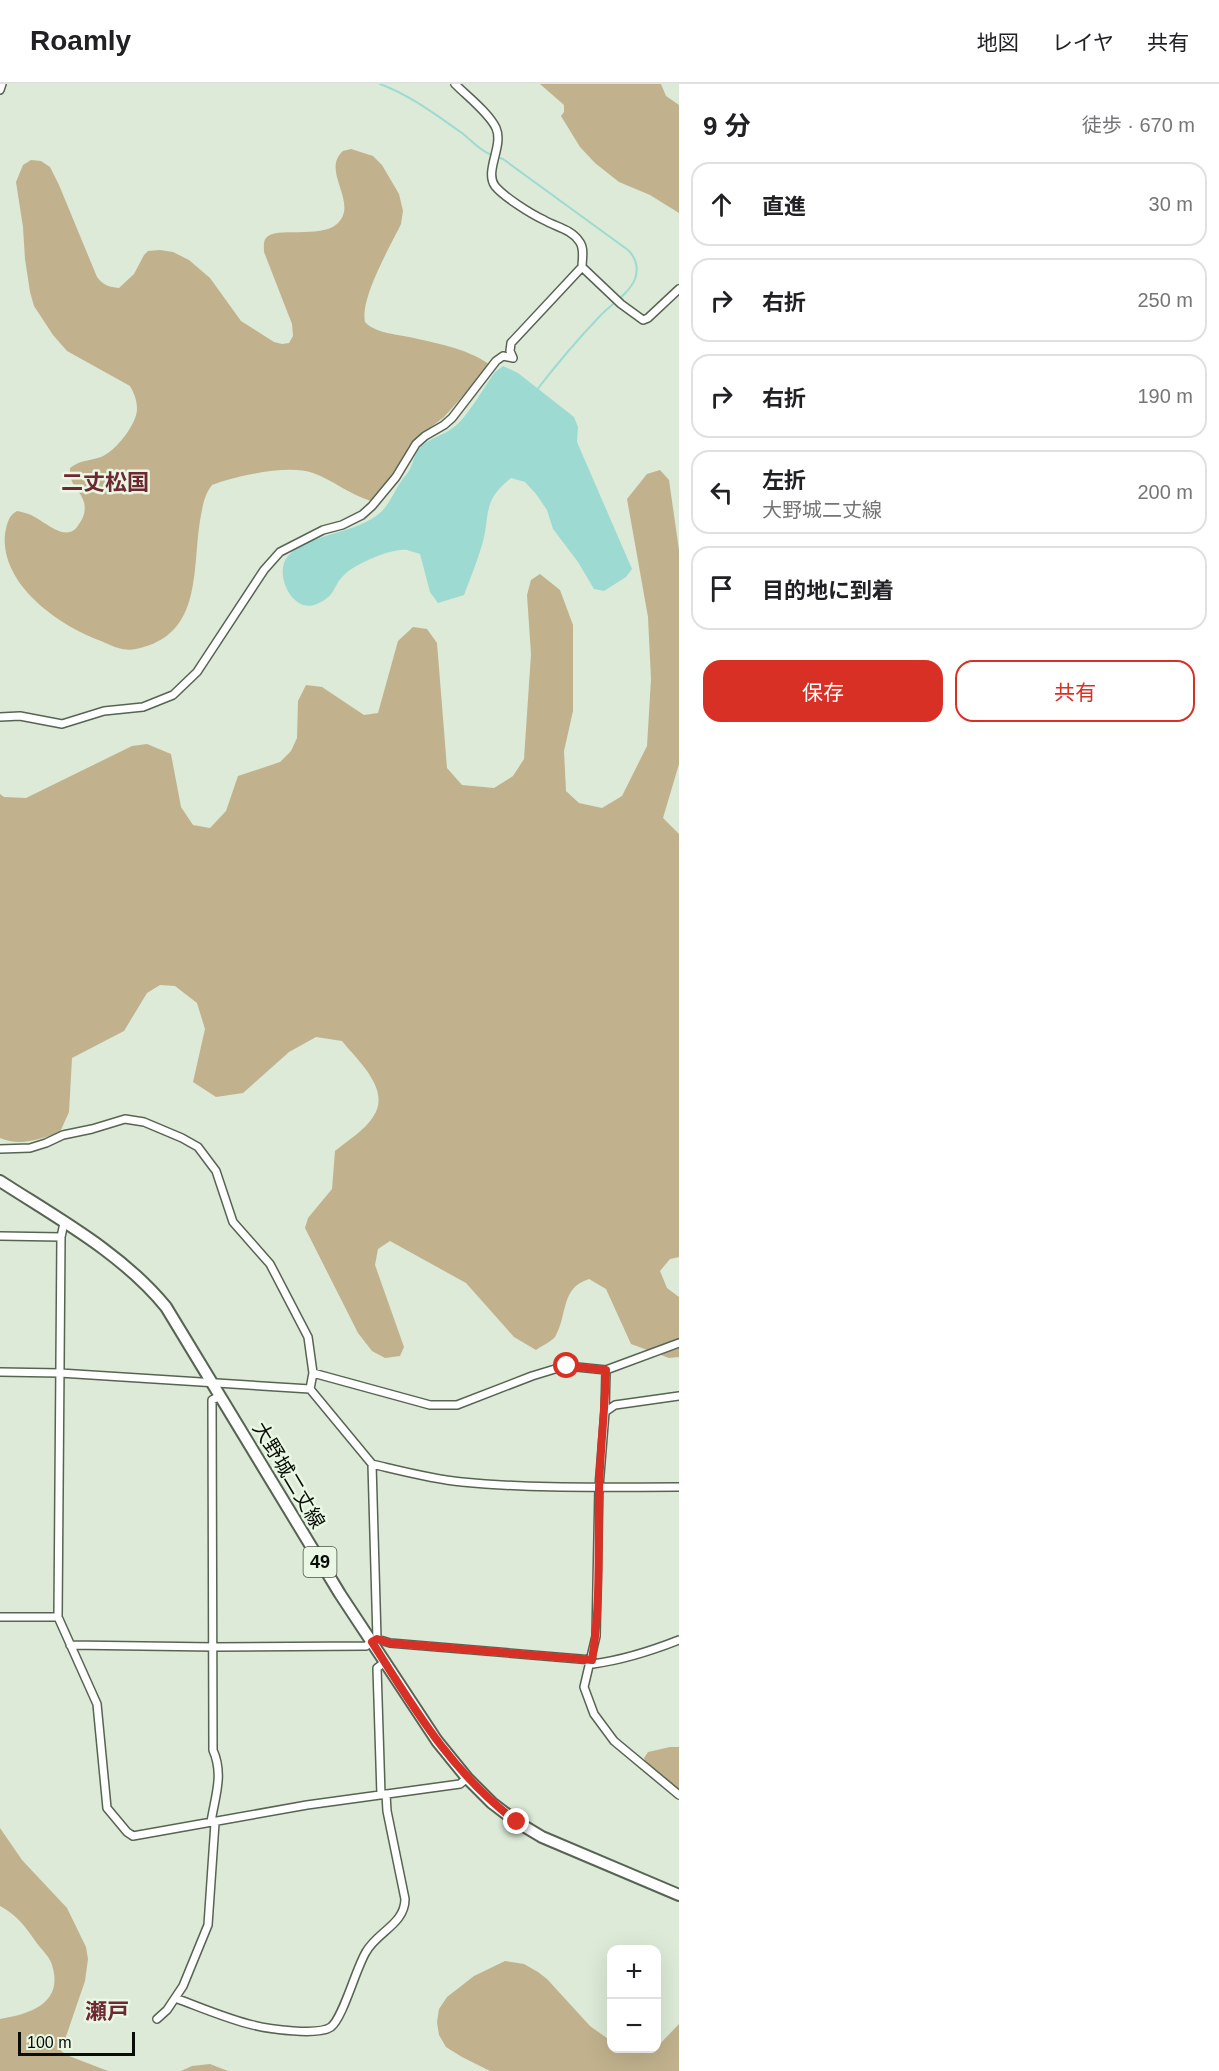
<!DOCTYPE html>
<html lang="ja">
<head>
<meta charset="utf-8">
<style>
	:root { --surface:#fff; --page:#f6f6f6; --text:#202124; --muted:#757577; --line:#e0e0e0; --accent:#d93025 }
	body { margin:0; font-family:Arial,"Noto Sans JP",sans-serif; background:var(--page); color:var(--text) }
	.controls { position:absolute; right:18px; bottom:18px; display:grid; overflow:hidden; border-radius:12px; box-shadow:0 6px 24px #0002 }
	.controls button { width:54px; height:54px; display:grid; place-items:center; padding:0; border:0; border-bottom:2px solid var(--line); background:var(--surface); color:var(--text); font:30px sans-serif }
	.scale { position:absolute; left:18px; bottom:15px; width:117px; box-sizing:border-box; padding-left:6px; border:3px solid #080d07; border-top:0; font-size:16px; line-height:21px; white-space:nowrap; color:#080d07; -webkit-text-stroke:4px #e9f7e4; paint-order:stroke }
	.stop { position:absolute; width:18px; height:18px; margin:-14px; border:4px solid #d93025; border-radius:50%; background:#fff }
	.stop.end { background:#d93025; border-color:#fff; box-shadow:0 2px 6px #0008 }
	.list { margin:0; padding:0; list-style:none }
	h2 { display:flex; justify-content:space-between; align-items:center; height:78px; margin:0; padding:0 24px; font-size:26px }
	h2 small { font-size:20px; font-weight:400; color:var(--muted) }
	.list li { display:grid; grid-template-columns:39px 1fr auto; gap:18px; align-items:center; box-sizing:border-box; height:84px; margin:0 12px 12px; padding:0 12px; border:2px solid var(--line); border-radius:18px }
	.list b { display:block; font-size:22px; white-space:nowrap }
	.list p { margin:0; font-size:20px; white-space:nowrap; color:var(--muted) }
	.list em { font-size:20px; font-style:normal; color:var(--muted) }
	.actions { display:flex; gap:12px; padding:18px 24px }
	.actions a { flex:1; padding:14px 0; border:2px solid var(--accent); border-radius:18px; text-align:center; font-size:21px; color:var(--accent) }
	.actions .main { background:var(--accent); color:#fff }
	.icon { flex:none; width:33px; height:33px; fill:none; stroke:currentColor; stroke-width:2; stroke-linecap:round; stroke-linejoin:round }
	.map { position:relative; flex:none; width:679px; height:1987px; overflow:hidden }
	header { display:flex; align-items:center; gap:36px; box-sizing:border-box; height:84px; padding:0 30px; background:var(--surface); border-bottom:2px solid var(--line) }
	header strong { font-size:28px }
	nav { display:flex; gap:33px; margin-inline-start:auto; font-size:21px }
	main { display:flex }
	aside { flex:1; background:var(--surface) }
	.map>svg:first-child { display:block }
	.green { fill:#c1b28d }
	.water { fill:#9ddbd2 }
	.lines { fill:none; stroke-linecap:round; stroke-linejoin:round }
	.stream { stroke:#9ddbd2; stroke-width:2 }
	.minor-casing { stroke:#586453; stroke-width:10 }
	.primary-casing { stroke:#586453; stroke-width:14 }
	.minor { stroke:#fff; stroke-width:7 }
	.primary { stroke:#fff; stroke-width:10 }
	.route { stroke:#d93025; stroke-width:8 }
	.labels { text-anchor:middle; stroke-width:5; stroke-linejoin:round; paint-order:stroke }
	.shield { fill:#e9f7e4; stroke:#4c5349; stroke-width:1.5 }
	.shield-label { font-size:18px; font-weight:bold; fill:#080d07 }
	.street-label { font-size:20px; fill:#080d07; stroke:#e9f7e4 }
	.quarter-label { font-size:22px; font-weight:bold; fill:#6e2830; stroke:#e9f7e4 }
</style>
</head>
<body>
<header>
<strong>Roamly</strong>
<nav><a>地図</a><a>レイヤ</a><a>共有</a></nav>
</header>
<main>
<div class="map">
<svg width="679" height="1987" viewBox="0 0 679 1987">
	<rect width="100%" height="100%" fill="#dcead7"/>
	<path class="green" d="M540,0h121l5,12 13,9v108l-29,-18 -31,-13 -24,-19 -15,-16 -19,-31 3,-4v-7z
		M351,65l22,7 9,9 17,29 4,17 -2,13c-11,23 -41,74 -36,98 10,11 30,12 44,15 26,6 57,11 80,27l-2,5 -43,48 -26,20 -9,9 -10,24 -21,27 -7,4c-21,-6 -38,-21 -58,-28 -25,-9 -77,3 -101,12 -7,9 -9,19 -11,30 -10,52 4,120 -65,134 -12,3 -24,-3 -35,-8 -41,-15 -101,-56 -96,-107 2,-10 3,-18 12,-23 5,1 10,2 14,4 14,6 36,30 48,9 5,-7 7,-13 5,-22 -5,-15 -15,-16 -14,-34 10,-8 19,-7 31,-11 14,-5 36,-33 36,-48 0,-9 -3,-16 -7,-23l-63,-35 -14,-16 -19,-29 -4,-14 -5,-33 -2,-32 -7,-45 7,-17 8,-5 10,1 9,6 9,18 38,92c6,8 12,10 22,11l15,-14 10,-19 4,-4 12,-1 13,2 16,8 21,18 31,43 33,21 8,2 7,-1 4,-7 -1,-12 -28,-72c0,-5 -1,-10 2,-14 9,-12 54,1 71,-14 23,-21 -17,-53 6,-73z
		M660,386l9,10 10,70v214l-16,54 16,16v423l-9,2 -10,12 7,17 12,9v60l-10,1 -38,-14 -25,-55 -17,-10c-29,9 -21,36 -34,58 -4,5 -14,9 -19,13l-22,-13 -48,-54 -76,-42 -12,8 -3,16 29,82 -4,9 -15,2 -13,-7 -14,-18 -53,-105 3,-10 24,-29 3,-38c12,-10 30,-21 38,-34 19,-27 -15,-56 -31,-76l-26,-4 -27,15 -46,41 -27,4 -23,-15 12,-53 -8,-26 -22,-17 -15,-1 -13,8 -23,38 -52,27 -3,54 -9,20c-19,7 -40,15 -60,6v-344l4,3 22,1 106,-52 15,-2 24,10 10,53 12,18 17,3 16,-17 12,-35 42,-14 11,-11 6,-13 1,-37 8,-16 16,2 42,28 14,-2 20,-72 15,-14 14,2 10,14 10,125 15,17 32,3 19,-12 11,-17 7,-105 -4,-59 4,-15 9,-6 20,16 13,35v86l-9,40 2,40 13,12 23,5 20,-12 25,-50 4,-67 -3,-62 -21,-118 20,-25z
		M670,1663h9v43c-15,-9 -28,-15 -35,-32l4,-6z
		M0,1744l22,32 45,48 19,39 2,12 -3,22 -24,70 8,5 39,15h-108v-52c31,-5 64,-16 52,-54 -2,-8 -11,-16 -16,-23 -11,-16 -19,-27 -36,-36z
		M505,1877l19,3 14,8 9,7 43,47 21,15 1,7 31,2 13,-2 23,-24v47h-189l-28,-14 -16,-10 -7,-12 -2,-13 2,-13 8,-12 27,-21z
		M210,1980l18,7h-47l11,-5z"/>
	<path class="water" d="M503,282l15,7 56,44 4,10 -1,15 55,127 -6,8 -22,14 -10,-2 -16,-27 -25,-33 -6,-19 -11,-16 -11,-12 -14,-4c-30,24 -20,36 -29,67 -5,17 -12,34 -18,50l-26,8 -8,-11 -10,-38c-4,-1 -9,-3 -13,-4 -16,-2 -52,14 -63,25 -12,12 -7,20 -27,29 -25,11 -44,-32 -29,-48 22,-24 69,-21 94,-45 8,-8 13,-21 20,-31 2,-3 6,-7 8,-11 3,-6 4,-14 9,-20 9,-11 24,-13 35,-22 13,-9 30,-40 41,-55z"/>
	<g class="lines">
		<path class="stream" d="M380,0c30,11 56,31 82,49 9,7 19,19 30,22
			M497,73l6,2 125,91c8,8 11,17 7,29 -6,15 -25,26 -35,37 -23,24 -44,49 -64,75"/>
		<g class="minor-casing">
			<path id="minor" d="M0,6l2,-6
				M582,183l39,37 22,16 5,-2 31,-29
				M0,633l20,-1 42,8 42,-13 39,-4 30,-12 24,-23 67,-102 16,-18 43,-22 19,-5 20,-10 10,-9 24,-29 20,-33 9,-8 19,-11 8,-7 44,-57 7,-5 10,2 -3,-7 1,-8 71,-76c0,-8 3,-19 -3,-26 -8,-12 -23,-14 -35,-21 -13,-6 -40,-23 -49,-34 -11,-15 9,-40 1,-58 -7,-15 -29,-32 -41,-44
				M0,1065l30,-1 16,-5 17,-8 29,-6 33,-10 19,3 38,16 16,9 18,24 17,51 37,42 38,73 5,36 -3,16
				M64,1139l-3,14 -3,380 39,87 10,104 20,24 6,4 174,-31 153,-21 7,-6
				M0,1152l61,1
				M606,1286l-1,42 -6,75 -3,149 -12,51 10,27 20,27 65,54
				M0,1288l60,1 250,16 62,75 5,175 -11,7 -152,1 -144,-2
				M313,1289l117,32h27l75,-29 23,-7 12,-3 39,4 73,-27
				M605,1328l10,-7 64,-9
				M372,1380c30,7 60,15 90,18 72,7 145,5 217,5
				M0,1533h58
				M377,1555l13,4 202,17 1,4c30,-4 58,-13 86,-24
				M381,1711l-4,-127 8,-6
				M211,1738c4,-26 13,-47 2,-72l-1,-350 8,-4
				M175,1914c25,9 52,21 78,27 16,4 65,11 78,2 12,-9 25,-59 35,-75 11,-20 39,-28 39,-53l-18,-88 -1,-17
				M157,1935l10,-9 16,-24 25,-61 7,-102"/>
		</g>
		<g class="primary-casing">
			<path id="primary" d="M0,1097c57,37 122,72 166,126l174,287 97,147 30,37 25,25 25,19 25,15 137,58"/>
		</g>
		<use href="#minor" class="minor"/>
		<use href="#primary" class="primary"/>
	</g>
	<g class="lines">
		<path class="route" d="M517,1738c-65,-49 -102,-112 -145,-180l5,-3 13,4 202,17c9,-56 6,-114 7,-170 1,-40 6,-80 7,-120l-39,-4"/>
	</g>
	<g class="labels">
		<rect class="shield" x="303.5" y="1463" width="33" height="30" rx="4.5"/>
		<g class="shield-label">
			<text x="320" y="1484">49</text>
		</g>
		<g class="street-label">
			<text transform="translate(289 1391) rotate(59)" y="7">大野城二丈線</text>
		</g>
		<g class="quarter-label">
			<text x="105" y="406">二丈松国</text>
			<text x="107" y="1935">瀬戸</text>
		</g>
	</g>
</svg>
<div class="controls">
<button>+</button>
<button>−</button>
</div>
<div class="scale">100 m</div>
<div class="stop" style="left:567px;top:1282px"></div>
<div class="stop end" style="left:517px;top:1738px"></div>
</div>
<aside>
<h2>9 分<small>徒歩 · 670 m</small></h2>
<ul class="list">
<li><svg class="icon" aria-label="ahead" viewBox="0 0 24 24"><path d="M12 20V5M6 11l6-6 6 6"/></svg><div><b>直進</b></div><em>30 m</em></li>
<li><svg class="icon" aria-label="right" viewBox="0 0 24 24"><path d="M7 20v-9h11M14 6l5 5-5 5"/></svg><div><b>右折</b></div><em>250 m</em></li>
<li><svg class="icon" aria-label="right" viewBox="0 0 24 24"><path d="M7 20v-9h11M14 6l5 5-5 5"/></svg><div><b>右折</b></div><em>190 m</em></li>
<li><svg class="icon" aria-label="left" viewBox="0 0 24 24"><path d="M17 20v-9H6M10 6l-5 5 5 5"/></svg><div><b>左折</b><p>大野城二丈線</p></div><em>200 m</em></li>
<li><svg class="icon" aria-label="arrive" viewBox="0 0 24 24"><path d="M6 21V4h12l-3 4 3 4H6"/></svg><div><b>目的地に到着</b></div></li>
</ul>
<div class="actions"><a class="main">保存</a><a>共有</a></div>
</aside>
</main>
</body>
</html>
